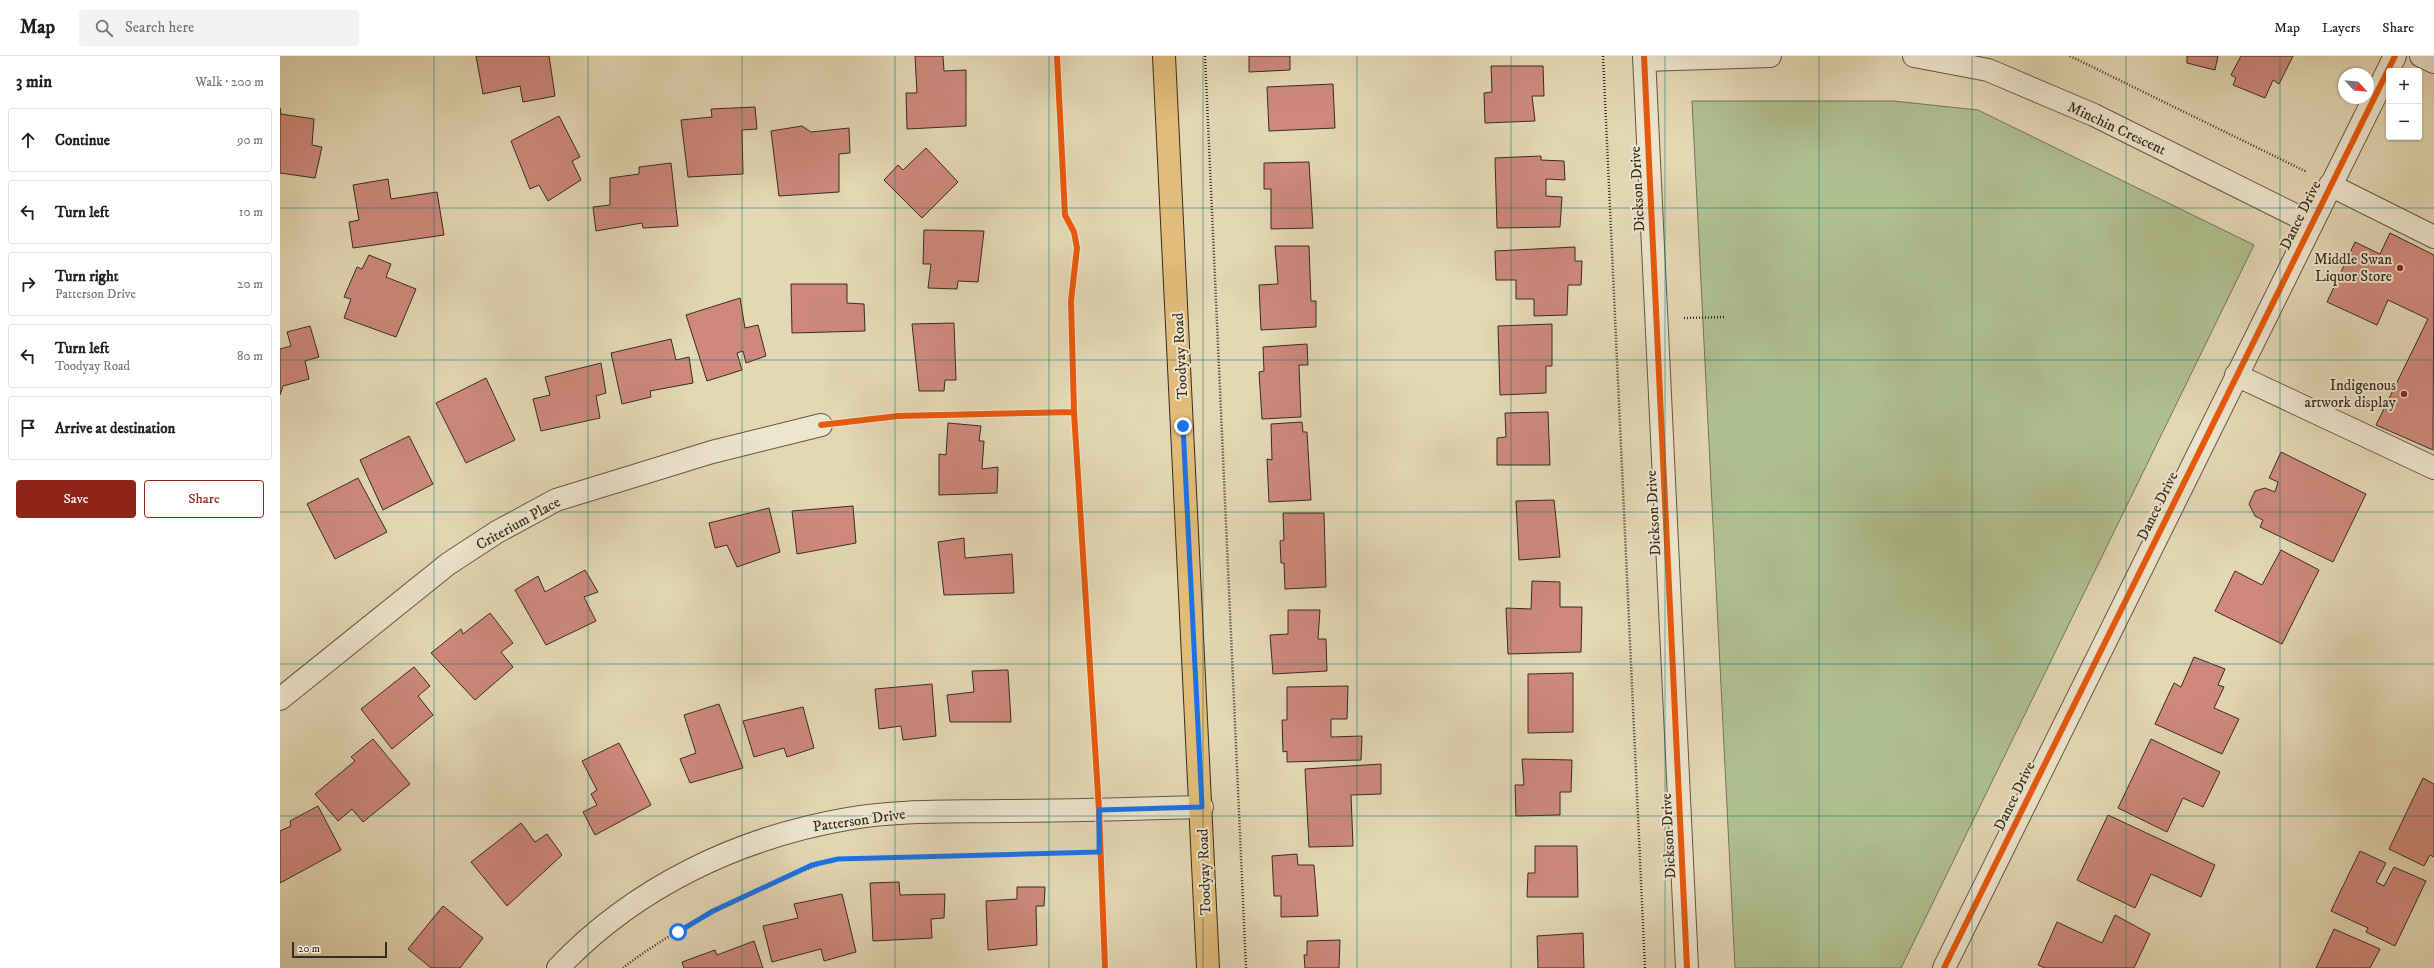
<!DOCTYPE html>
<html lang="en">
<head>
<meta charset="utf-8">
<style>
	:root { --surface:#fff; --page:#f2f2f2; --text:#202124; --muted:#757577; --line:#e0e0e0; --accent:#8f2418 }
	body { margin:0; font-family:"IM FELL DW Pica",serif; background:var(--page); color:var(--text) }
	.controls { position:absolute; right:12px; top:12px; display:grid; overflow:hidden; border-radius:4px; box-shadow:0 1px 3px #0004 }
	.controls button { width:36px; height:36px; display:grid; place-items:center; padding:0; border:0; border-bottom:1px solid var(--line); background:var(--surface); color:var(--text); font:20px sans-serif }
	.compass { position:absolute; left:2058px; top:12px; width:36px; height:36px; border-radius:50%; background:var(--surface); box-shadow:0 1px 3px #0004; rotate:116deg }
	.scale { position:absolute; left:12px; bottom:10px; width:95px; box-sizing:border-box; padding-left:4px; border:2px solid #372c1d; border-top:0; font-size:11px; line-height:14px; white-space:nowrap; color:#372c1d; -webkit-text-stroke:3px #ede5ce; paint-order:stroke }
	.stop { position:absolute; width:12px; height:12px; margin:-9px; border:3px solid #1a73e8; border-radius:50%; background:#fff }
	.stop.end { background:#1a73e8; border-color:#fff; box-shadow:0 1px 4px #0008 }
	.list { margin:0; padding:0; list-style:none }
	h2 { display:flex; justify-content:space-between; align-items:center; height:52px; margin:0; padding:0 16px; font-size:17px }
	h2 small { font-size:13px; font-weight:400; color:var(--muted) }
	.list li { display:grid; grid-template-columns:26px 1fr auto; gap:12px; align-items:center; box-sizing:border-box; height:64px; margin:0 8px 8px; padding:0 8px; border:1px solid var(--line); border-radius:4px }
	.list b { display:block; font-size:15px; white-space:nowrap }
	.list p { margin:0; font-size:13px; white-space:nowrap; color:var(--muted) }
	.list em { font-size:13px; font-style:normal; color:var(--muted) }
	.actions { display:flex; gap:8px; padding:12px 16px }
	.actions a { flex:1; padding:9px 0; border:1px solid var(--accent); border-radius:4px; text-align:center; font-size:14px; color:var(--accent) }
	.actions .main { background:var(--accent); color:#fff }
	.icon { flex:none; width:22px; height:22px; fill:none; stroke:currentColor; stroke-width:2; stroke-linecap:round; stroke-linejoin:round }
	.map { position:relative; flex:none; width:2154px; height:912px; overflow:hidden }
	header { display:flex; align-items:center; gap:24px; box-sizing:border-box; height:56px; padding:0 20px; background:var(--surface); border-bottom:1px solid var(--line) }
	header strong { font-size:19px }
	nav { display:flex; gap:22px; margin-inline-start:auto; font-size:14px }
	.search { width:280px; height:36px; background:var(--page); display:flex; align-items:center; gap:10px; box-sizing:border-box; padding:0 14px; border-radius:4px; color:var(--muted); font-size:15px }
	main { display:flex }
	aside { flex:1; background:var(--surface) }
	.map>svg:first-child { display:block }
	.green { fill:#b0bf90; stroke:#747656 }
	.building { fill:#ce897c; stroke:#372c1d }
	.lines { fill:none; stroke-linecap:round; stroke-linejoin:round }
	.minor-casing { stroke:#625743; stroke-width:24 }
	.major-casing { stroke:#372c1d; stroke-width:24 }
	.path { stroke:#372c1d; stroke-width:2.5; stroke-dasharray:1 2; stroke-linecap:butt }
	.minor { stroke:#ede5ce; stroke-width:22 }
	.major { stroke:#e2bc7a; stroke-width:22 }
	.cycleway-casing { stroke:#ede5ce; stroke-width:8 }
	.cycleway { stroke:#e8590c; stroke-width:6 }
	.route { stroke:#1a73e8; stroke-width:5 }
	.grid { fill:none; stroke:#0f766e; stroke-width:1; stroke-opacity:0.55 }
	.poi-dot { fill:#8f2418; stroke:#ede5ce; stroke-width:1.5 }
	.labels { text-anchor:middle; stroke-width:4; stroke-linejoin:round; paint-order:stroke }
	.street-label { font-size:15px; fill:#372c1d; stroke:#ede5ce }
	.poi-label { font-size:15px; fill:#372c1d; stroke:#ede5ce; text-anchor:end }
</style>
</head>
<body>
<header>
<strong>Map</strong>
<div class="search"><svg class="icon" aria-label="search" viewBox="0 0 24 24"><circle cx="10" cy="10" r="6"/><path d="M15 15l6 6"/></svg>Search here</div>
<nav><a>Map</a><a>Layers</a><a>Share</a></nav>
</header>
<main>
<aside>
<h2>3 min<small>Walk · 200 m</small></h2>
<ul class="list">
<li><svg class="icon" aria-label="ahead" viewBox="0 0 24 24"><path d="M12 20V5M6 11l6-6 6 6"/></svg><div><b>Continue</b></div><em>90 m</em></li>
<li><svg class="icon" aria-label="left" viewBox="0 0 24 24"><path d="M17 20v-9H6M10 6l-5 5 5 5"/></svg><div><b>Turn left</b></div><em>10 m</em></li>
<li><svg class="icon" aria-label="right" viewBox="0 0 24 24"><path d="M7 20v-9h11M14 6l5 5-5 5"/></svg><div><b>Turn right</b><p>Patterson Drive</p></div><em>20 m</em></li>
<li><svg class="icon" aria-label="left" viewBox="0 0 24 24"><path d="M17 20v-9H6M10 6l-5 5 5 5"/></svg><div><b>Turn left</b><p>Toodyay Road</p></div><em>80 m</em></li>
<li><svg class="icon" aria-label="arrive" viewBox="0 0 24 24"><path d="M6 21V4h12l-3 4 3 4H6"/></svg><div><b>Arrive at destination</b></div></li>
</ul>
<div class="actions"><a class="main">Save</a><a>Share</a></div>
</aside>
<div class="map">
<svg width="2154" height="912" viewBox="0 0 2154 912">
	<rect width="100%" height="100%" fill="#e3d7b4"/>
	<filter id="stains"><feTurbulence type="fractalNoise" baseFrequency=".005" numOctaves="4"/><feColorMatrix values="0 0 0 0 .2 0 0 0 0 .09 0 0 0 0 .02 0 0 0 .5 -.17"/></filter>
	<radialGradient id="worn" r=".72"><stop offset=".6" stop-color="#630" stop-opacity="0"/><stop offset="1" stop-color="#630" stop-opacity=".3"/></radialGradient>
	<path class="green" d="M1412,45h201l85,9 276,135 -353,723h-166z"/>
	<path class="building" d="M196,0h73l6,40 -32,6 -3,-16 -37,8z
		M635,0h28l1,15 22,-1v56l-59,3 -1,-36h11z
		M969,0h41v14l-41,2z
		M1907,0h31l-3,14 -28,-7z
		M1961,0h52l-14,28 -6,-4 -8,18 -32,-13 3,-7 -5,-3z
		M1211,10h52l1,30h-12l3,25 -50,2 -1,-30 8,-1z
		M1053,28l2,44 -66,3 -2,-44z
		M475,51l2,22 -15,1 1,44 -55,3 -7,-57 31,-3 -1,-8z
		M0,52l1,6 33,5 -2,26 10,2 -7,31 -35,-5z
		M279,60l21,41 -8,4 9,19 -33,21 -9,-16 -9,4 -19,-48z
		M522,70l9,6 38,-4 1,25 -11,1v38l-60,4 -8,-65z
		M646,92l32,34 -36,36 -38,-38 14,-15 5,5z
		M1261,100v4l23,1 1,19 -19,-1v17l16,1 -2,30 -63,1 -2,-70z
		M1029,106l4,66 -42,1v-40h-7v-26z
		M391,107l7,63 -35,2 -1,-5 -46,8 -3,-24 17,-2v-27l29,-4v-7z
		M108,123l3,20 46,-7 7,43 -91,13 -4,-26 10,-2 -6,-35z
		M644,174l60,1 -6,51 -20,-1 -1,8 -29,-1 3,-24h-8z
		M2110,177l44,22 -1,195 -57,-25 52,-106 -40,-19 -11,25 -50,-23 28,-60 25,12z
		M995,190h34l2,55h5v26l-55,3 -2,-45 19,-1z
		M1295,191v14h7l-1,24h-13l-1,30 -33,1v-17h-18v-19h-20l-1,-29z
		M89,199l22,9 -5,13 30,12 -20,48 -52,-19 7,-19 -7,-2 13,-30 5,2z
		M511,228h56v19l17,1 1,27 -73,2z
		M460,242l5,30 13,-3 8,31 -20,7 -3,-12 -6,2 5,17 -35,11 -21,-66z
		M674,267l2,57h-11l-1,11h-25l-7,-67z
		M1272,268v42h-6v27l-46,2 -2,-69z
		M30,270l9,31 -14,4 4,18 -26,7 -3,9v-46l11,-3 -4,-14z
		M391,283l5,21 13,-3 4,26 -43,8 1,6 -29,7 -11,-51z
		M1027,288l1,21h-9l2,52 -39,2 -3,-47 5,-1 -1,-24z
		M321,307l5,30 -10,3 4,22 -59,13 -8,-32 17,-4 -5,-18z
		M206,322l29,62 -49,23 -30,-60z
		M1268,356l2,53h-53v-27l9,-1 -1,-24z
		M1022,366l1,10h4l4,68 -42,2 -2,-43 5,1 -1,-36z
		M668,367l33,3 -2,15h5l-2,28 16,-2 -1,26 -58,2v-41l7,1z
		M129,380l24,48 -50,26 -23,-50z
		M2001,396l85,42 -33,68 -73,-35 3,-7 -8,-4 -6,-12 6,-13 10,-3 10,4 3,-10 -9,-4z
		M78,422l29,54 -52,27 -28,-55z
		M1274,444l6,57 -41,3 -3,-59z
		M573,450l3,37 -59,11 -5,-43z
		M489,452l11,44 -43,15 -10,-22 -12,3 -6,-25z
		M1003,457h41l2,74 -41,2 -1,-26h-3l-1,-22 4,-1z
		M684,482l1,20 47,-4 2,39 -70,2 -6,-53z
		M2001,494l38,20 -37,74 -67,-33 20,-40 27,14z
		M305,514l13,22 -14,5 12,24 -50,24 -31,-55 23,-14 7,16z
		M1252,525l28,1v25h22l-1,45 -73,2 -2,-46 25,1z
		M1008,554h32l-2,29h8l1,32 -54,3 -3,-39 18,-1z
		M210,557l23,30 -12,9 12,15 -38,33 -44,-47 30,-24 2,5z
		M1914,601l31,12 -7,16 6,2 -10,21 25,11 -17,35 -67,-30 19,-41 7,4z
		M134,611l16,19 -12,10 15,19 -41,34 -31,-40z
		M728,614l3,52h-61l-3,-27 27,-3 -2,-21z
		M1293,617v59l-45,1v-59z
		M652,628l4,52 -33,4 -2,-14 -22,3 -4,-40z
		M1068,630l-1,33h-16v18l31,-1 -1,24 -74,2v-11l-4,1 -1,-32h5v-33z
		M439,648l24,64 -53,15 -10,-24 16,-6 -12,-38z
		M523,651l11,41 -27,9 -3,-9 -30,9 -11,-36z
		M93,683l37,45 -47,38 -11,-13 -14,12 -23,-27 40,-33 -4,-4z
		M1871,683l69,33 -17,35 -20,-9 -16,34 -49,-24z
		M339,687l32,62 -56,30 -12,-23 14,-7 -6,-11 6,-4 -15,-29z
		M1242,703l50,1 -1,32h-11v23l-44,1 -1,-31h9z
		M1101,708v30l-30,1 2,51 -44,1 -4,-78z
		M2143,722l11,6v73l-4,-2 -6,11 -35,-17z
		M38,750l23,44 -61,33v-52l11,-5 -1,-5z
		M1828,759l107,50 -14,32 -50,-23 -16,34 -58,-28z
		M241,767l14,19 12,-8 15,21 -55,51 -36,-44z
		M1255,790h42l1,51h-51l1,-24h7z
		M2080,795l26,12 -10,19 8,4 10,-19 32,14 -31,65 -29,-14 2,-4 -37,-17z
		M1017,798l1,11h16l4,51 -37,1v-21h-7l-2,-40z
		M619,826l1,13 45,-1 -1,24 -13,1 1,19 -59,3 -3,-58z
		M737,831h28l-1,19h-8l1,39 -49,5 -2,-49 31,-2z
		M562,838l14,58 -32,9 -3,-12 -49,13 -9,-36 35,-8 -4,-14z
		M163,850l40,32 -23,30h-29l-23,-19z
		M1835,859l35,19 -16,34h-89l-7,-3 19,-43 45,21z
		M2054,873l46,20 -10,19h-54z
		M1303,877l1,35h-46l-1,-32z
		M1060,884l-1,28h-34l-1,-13h3v-14z
		M474,885l9,27h-79l-2,-6 33,-12 2,5z"/>
	<g class="lines">
		<g class="minor-casing">
			<path id="minor" d="M1364,0l43,912
				M1634,0l74,14 106,45 217,108
				M2141,0l13,6
				M1364,4l126,-4
				M2050,129l104,52
				M1956,319l198,93
				M0,643l168,-135 49,-32 59,-32 156,-48 109,-27
				M278,912c77,-81 180,-130 289,-149 51,-9 103,-7 155,-8 66,0 133,-2 200,-4
				M1664,912l451,-912"/>
		</g>
		<g class="major-casing">
			<path id="major" d="M884,0l44,912"/>
		</g>
		<path class="path" d="M925,0l41,912
			M1323,0l42,912
			M1790,0l237,116
			M1404,262l42,-1
			M343,912c43,-34 94,-58 144,-81 25,-11 43,-21 71,-28l261,-7"/>
		<use href="#minor" class="minor"/>
		<use href="#major" class="major"/>
		<g class="cycleway-casing">
			<path id="cycleway" d="M777,0l8,159 9,17 3,16 -6,53 3,111 25,398 6,158
				M1364,0l43,912
				M541,369l77,-9 176,-4
				M1664,912l451,-912"/>
		</g>
		<use href="#cycleway" class="cycleway"/>
	</g>
	<g class="lines">
		<path class="route" d="M398,876l35,-21 99,-46 26,-6 261,-7v-42l103,-3 -19,-381"/>
	</g>
	<path class="grid" d="M154,0v912M308,0v912M462,0v912M615,0v912M769,0v912M923,0v912M1077,0v912M1231,0v912M1385,0v912M1539,0v912M1692,0v912M1846,0v912M2000,0v912M0,152h2154M0,304h2154M0,456h2154M0,608h2154M0,760h2154"/>
	<g class="poi-dot">
		<circle cx="2120" cy="212" r="4"/>
		<circle cx="2124" cy="338" r="4"/>
	</g>
	<g class="labels">
		<g class="street-label">
			<text transform="translate(1837 72) rotate(25)" y="5">Minchin Crescent</text>
			<text transform="translate(1357 133) rotate(-93)" y="5">Dickson Drive</text>
			<text transform="translate(2020 159) rotate(-64)" y="5">Dance Drive</text>
			<text transform="translate(900 300) rotate(-93)" y="5">Toodyay Road</text>
			<text transform="translate(1877 450) rotate(-64)" y="5">Dance Drive</text>
			<text transform="translate(1373 457) rotate(-93)" y="5">Dickson Drive</text>
			<text transform="translate(238 467) rotate(-29)" y="5">Criterium Place</text>
			<text transform="translate(1734 740) rotate(-64)" y="5">Dance Drive</text>
			<text transform="translate(579 764) rotate(-8)" y="5">Patterson Drive</text>
			<text transform="translate(1388 780) rotate(-93)" y="5">Dickson Drive</text>
			<text transform="translate(924 816) rotate(-92)" y="5">Toodyay Road</text>
		</g>
		<g class="poi-label">
			<text x="2112" y="208">Middle Swan<tspan x="2112" dy="17">Liquor Store</tspan></text>
			<text x="2116" y="334">Indigenous<tspan x="2116" dy="17">artwork display</tspan></text>
		</g>
	</g>
	<rect width="100%" height="100%" filter="url(#stains)"/>
	<rect width="100%" height="100%" fill="url(#worn)"/>
</svg>
<div class="controls">
<button>+</button>
<button>−</button>
</div>
<svg class="compass" viewBox="-18 -18 36 36"><path d="M0-13l5 13h-10z" fill="#e53935"/><path d="M0 13l5-13h-10z" fill="#757577"/></svg>
<div class="scale">20 m</div>
<div class="stop" style="left:398px;top:876px"></div>
<div class="stop end" style="left:903px;top:370px"></div>
</div>
</main>
</body>
</html>
